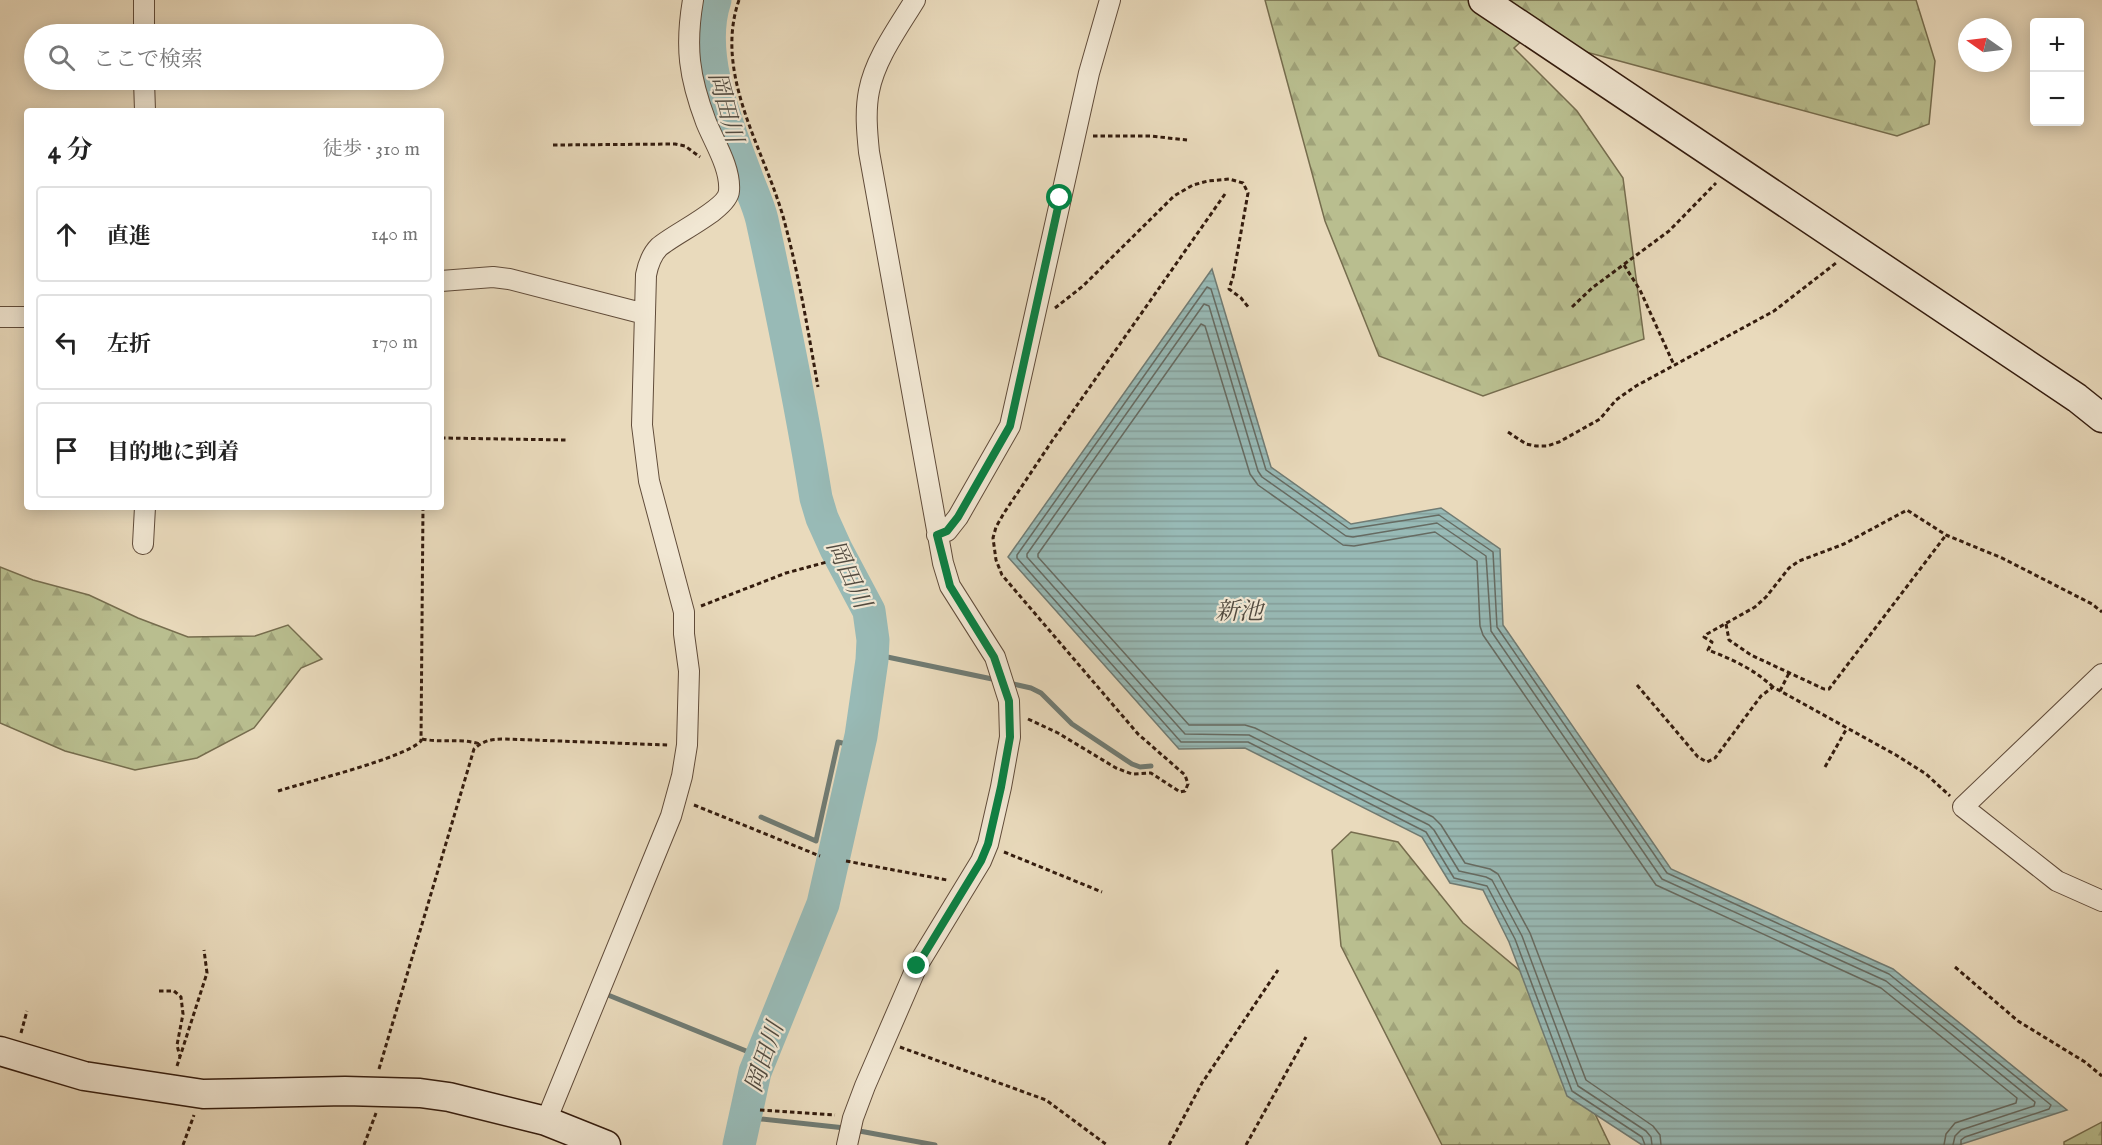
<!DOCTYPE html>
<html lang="ja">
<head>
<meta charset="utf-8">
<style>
	:root { --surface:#fff; --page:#f2f2f2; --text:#222; --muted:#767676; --line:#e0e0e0 }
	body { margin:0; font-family:"IM FELL English","Noto Serif JP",serif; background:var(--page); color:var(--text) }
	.controls { position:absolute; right:18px; top:18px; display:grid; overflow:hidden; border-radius:6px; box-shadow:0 3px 15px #0003 }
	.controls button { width:54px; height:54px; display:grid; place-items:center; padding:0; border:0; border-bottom:2px solid var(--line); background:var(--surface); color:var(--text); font:30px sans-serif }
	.compass { position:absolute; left:1958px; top:18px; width:54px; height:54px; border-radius:50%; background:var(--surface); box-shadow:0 3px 15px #0003; rotate:284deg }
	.stop { position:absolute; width:18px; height:18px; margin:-14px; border:4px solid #0b8043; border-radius:50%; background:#fff }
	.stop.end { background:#0b8043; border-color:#fff; box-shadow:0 2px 6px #0008 }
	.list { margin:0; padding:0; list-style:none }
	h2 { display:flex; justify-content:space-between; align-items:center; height:78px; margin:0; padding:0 24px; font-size:26px }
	h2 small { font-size:20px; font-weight:400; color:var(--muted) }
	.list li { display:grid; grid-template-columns:39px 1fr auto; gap:18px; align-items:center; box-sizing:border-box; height:96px; margin:0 12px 12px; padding:0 12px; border:2px solid var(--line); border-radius:6px }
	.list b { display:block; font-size:22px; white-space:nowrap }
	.list em { font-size:20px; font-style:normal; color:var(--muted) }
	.icon { flex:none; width:33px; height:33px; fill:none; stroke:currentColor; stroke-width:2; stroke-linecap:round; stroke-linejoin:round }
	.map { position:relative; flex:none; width:2102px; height:1145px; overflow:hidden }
	.search { position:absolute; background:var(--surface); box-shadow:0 3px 15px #0003; left:24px; top:24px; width:420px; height:66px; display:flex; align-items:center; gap:15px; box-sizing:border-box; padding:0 21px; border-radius:33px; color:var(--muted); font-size:22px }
	.panel { position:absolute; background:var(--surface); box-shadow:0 3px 15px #0003; left:24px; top:108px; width:420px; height:402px; border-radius:6px }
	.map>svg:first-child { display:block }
	.forest { fill:url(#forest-firs); stroke:#766d4e; stroke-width:1.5 }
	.water { fill:url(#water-rules); stroke:#707b73; stroke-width:1.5 }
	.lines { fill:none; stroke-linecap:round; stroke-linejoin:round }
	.shore { stroke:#666b62; stroke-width:1.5 }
	.stream { stroke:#707b73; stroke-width:5 }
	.river { stroke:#98bab6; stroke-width:33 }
	.street-casing { stroke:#614c3a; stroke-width:22 }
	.secondary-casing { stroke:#341c0e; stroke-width:31 }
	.path { stroke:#341c0e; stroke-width:3; stroke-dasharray:4.5 3; stroke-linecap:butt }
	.street { stroke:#f1e7d3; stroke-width:20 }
	.secondary { stroke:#f1e7d3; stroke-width:28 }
	.route { stroke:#0b8043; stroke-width:8 }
	.labels { text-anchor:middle; stroke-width:4.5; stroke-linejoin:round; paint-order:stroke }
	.water-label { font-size:24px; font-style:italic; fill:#524b40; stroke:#f1e7d3 }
</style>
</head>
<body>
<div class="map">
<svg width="2102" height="1145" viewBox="0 0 2102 1145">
	<defs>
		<pattern id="forest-firs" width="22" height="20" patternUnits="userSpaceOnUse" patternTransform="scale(1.5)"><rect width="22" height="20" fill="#b9be8f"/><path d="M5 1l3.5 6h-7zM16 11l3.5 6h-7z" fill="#a0a37a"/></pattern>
		<pattern id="water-rules" width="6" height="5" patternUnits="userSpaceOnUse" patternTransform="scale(1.5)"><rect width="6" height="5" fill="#98bab6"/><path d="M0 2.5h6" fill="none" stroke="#849f9b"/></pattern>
	</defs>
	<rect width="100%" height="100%" fill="#e9dabc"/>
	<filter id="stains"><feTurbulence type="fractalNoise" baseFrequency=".00333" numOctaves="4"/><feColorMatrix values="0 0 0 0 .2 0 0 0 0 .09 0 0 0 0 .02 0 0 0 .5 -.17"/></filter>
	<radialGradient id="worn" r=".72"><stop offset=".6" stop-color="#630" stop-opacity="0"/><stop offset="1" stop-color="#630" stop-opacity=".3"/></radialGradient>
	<path class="forest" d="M1265,0h651l19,61 -6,63 -32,12 -370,-100 -13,12 63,63 46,67 21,161 -161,57 -104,-40 -54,-135z
		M0,567l33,13 56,15 49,23 50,19 67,-1 33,-11 34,34 -21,9 -47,60 -57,30 -62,12 -70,-19 -65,-28z
		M1351,832l47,10 65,81 67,56 80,166h-168l-101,-199 -9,-96z
		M2102,1122v23h-38v-3z"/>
	<path class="water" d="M1212,269l59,198 80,57 90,-16 59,41 3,76 168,244 222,100 174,141 -108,35h-317l-75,-49 -58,-154 -26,-52 -33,-7 -28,-46 -177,-89 -66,1 -171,-192z"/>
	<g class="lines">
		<path class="shore" d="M1645,1145l-3,-8 -70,-46 -57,-152 -28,-53 -33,-8 -28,-46 -178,-90h-67l-164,-184v-3l190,-268 4,2 55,181 83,59 90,-14 54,37 4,75 170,246 222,101 162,131 -2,4 -84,28 -4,3v5
			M1652,1145l-1,-8 -5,-6 -68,-45 -56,-150 -30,-56 -6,-3 -27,-6 -25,-41 -5,-5 -180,-90 -64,-1 -158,-177v-3l177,-250 5,2 49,165 4,6 84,59 7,1 84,-14 49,33 5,75 171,248 224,102 149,121 -1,4 -73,24 -6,6 -2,9
			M1661,1145l-1,-10 -7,-9 -67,-46 -56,-147 -32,-59 -8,-5 -25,-6 -24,-38 -8,-8 -178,-89 -10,-3h-56l-151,-168v-3l163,-230 4,2 45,148 8,11 85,60 11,1 81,-14 42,29 3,65 3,9 173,250 225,103 136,110 -1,5 -61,20 -9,11 -2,11"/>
		<path class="stream" d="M873,654l124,26
			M1009,683l22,5 10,5 31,31 60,40 8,3 11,-1
			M761,817l55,24 22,-99 21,5
			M608,995l153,62
			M745,1115l16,4 84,9
			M854,1130l81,15"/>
		<path class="river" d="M715,0c-19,57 14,128 33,181 5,13 11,26 14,39 20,92 39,185 54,278l6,20 14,31 33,62 4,29 -1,20 -11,76 -38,168 -68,168 -16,73"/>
		<g class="street-casing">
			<path id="street" d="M144,34v-34
				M144,80l1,31
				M441,281l52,-4 16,2 136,35
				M0,317h27
				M937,535l10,-4 11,-14 52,-91 79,-353 21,-73
				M143,544l2,-37
				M2102,674l-139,133 94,74 45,20
				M546,1121l125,-305 11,-40 5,-31 2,-74 -5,-37v-22l-35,-131 -7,-56 4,-150c2,-10 6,-21 13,-28 16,-14 69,-38 70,-56 2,-23 -15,-49 -23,-69 -17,-45 -21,-75 -13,-122
				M847,1145l6,-27 12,-32 52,-120 64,-105 7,-17 13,-57 9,-50 -1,-36 -14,-44 -45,-71 -7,-23 -74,-411c-2,-20 -4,-41 0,-61 6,-32 29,-63 46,-91"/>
		</g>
		<g class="secondary-casing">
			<path id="secondary" d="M1483,0l594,398 25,20
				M0,1051l84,25 119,18 142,-3 75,2 29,4 97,24 60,24"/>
		</g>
		<path class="path" d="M739,0c-26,75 26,150 45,220 15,55 24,111 34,167
			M1093,136h57l37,4
			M553,145l122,-1 10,2 15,11
			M1624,265l16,25 34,75
			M1572,307l20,-19 77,-57 47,-48
			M1055,308l28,-22 91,-90 19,-11 15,-4 21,-2 14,4 5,10 -15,84 -4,12 12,9 8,10
			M1508,432l18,12 10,2h11l12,-4 41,-23 16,-19 20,-14 138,-75 62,-48
			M441,438l126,2
			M701,606l85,-33 41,-11
			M1726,624l3,16 22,15 73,34h5l117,-154
			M1637,685l61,72 9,5 8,-4 46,-62 12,-9 123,68 30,19 24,22
			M1773,687c-18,-17 -41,-28 -65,-37l4,-8 -8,-5 3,-3 48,-27 11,-10 23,-29 10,-7 45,-17 63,-34 39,25 56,23 90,46 10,8
			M1780,691l9,-18
			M1028,719l30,14 58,35 16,6 19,-1 29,19 5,-1 3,-7 -3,-9 -47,-41 -136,-159 -6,-15 -3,-22 3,-11 8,-14 48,-72 173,-247
			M422,739c20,4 39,-1 58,5
			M1825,767l22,-39
			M278,791c28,-9 127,-33 143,-50l2,-234
			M694,805l126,51
			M1004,852l98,40
			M846,861l101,19
			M1955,967l63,54 67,41 17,14
			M159,991h15l7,6 2,17 -6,31 3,12
			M21,1033l6,-22
			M900,1047l146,53 61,45
			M177,1066l30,-93 -3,-23
			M379,1069l95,-320c10,-9 18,-10 31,-10l163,6
			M760,1110l75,5
			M183,1145l11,-30
			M364,1145l12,-32
			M1169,1145l33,-62 76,-113
			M1246,1145l60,-108"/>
		<use href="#street" class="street"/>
		<use href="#secondary" class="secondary"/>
	</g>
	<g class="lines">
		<path class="route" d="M917,966l64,-105 7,-17 13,-57 9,-50 -1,-36 -15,-44 -44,-71 -13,-51 10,-4 11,-14 52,-91 50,-228"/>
	</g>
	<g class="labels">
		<g class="water-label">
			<text transform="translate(726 107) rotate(75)" y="8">岡田川</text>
			<text transform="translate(849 574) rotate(65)" y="8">岡田川</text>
			<text x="1239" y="619">新池</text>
			<text transform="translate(764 1057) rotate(-71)" y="8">岡田川</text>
		</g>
	</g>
	<rect width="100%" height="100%" filter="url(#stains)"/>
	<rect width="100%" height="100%" fill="url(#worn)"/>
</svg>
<div class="controls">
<button>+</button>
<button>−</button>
</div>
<svg class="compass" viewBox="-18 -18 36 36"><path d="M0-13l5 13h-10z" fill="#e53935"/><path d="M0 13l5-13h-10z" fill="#767676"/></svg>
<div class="stop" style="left:1060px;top:198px"></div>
<div class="stop end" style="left:917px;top:966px"></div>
<div class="search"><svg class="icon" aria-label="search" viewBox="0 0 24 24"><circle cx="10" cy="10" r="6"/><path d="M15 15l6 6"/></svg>ここで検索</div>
<section class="panel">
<h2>4 分<small>徒歩 · 310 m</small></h2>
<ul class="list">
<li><svg class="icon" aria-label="ahead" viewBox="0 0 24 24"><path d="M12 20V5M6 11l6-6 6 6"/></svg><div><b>直進</b></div><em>140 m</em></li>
<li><svg class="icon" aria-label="left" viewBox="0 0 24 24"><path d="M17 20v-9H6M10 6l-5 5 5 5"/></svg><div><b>左折</b></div><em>170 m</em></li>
<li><svg class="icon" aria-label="arrive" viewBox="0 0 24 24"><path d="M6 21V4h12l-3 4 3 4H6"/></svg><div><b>目的地に到着</b></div></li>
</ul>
</section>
</div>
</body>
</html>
